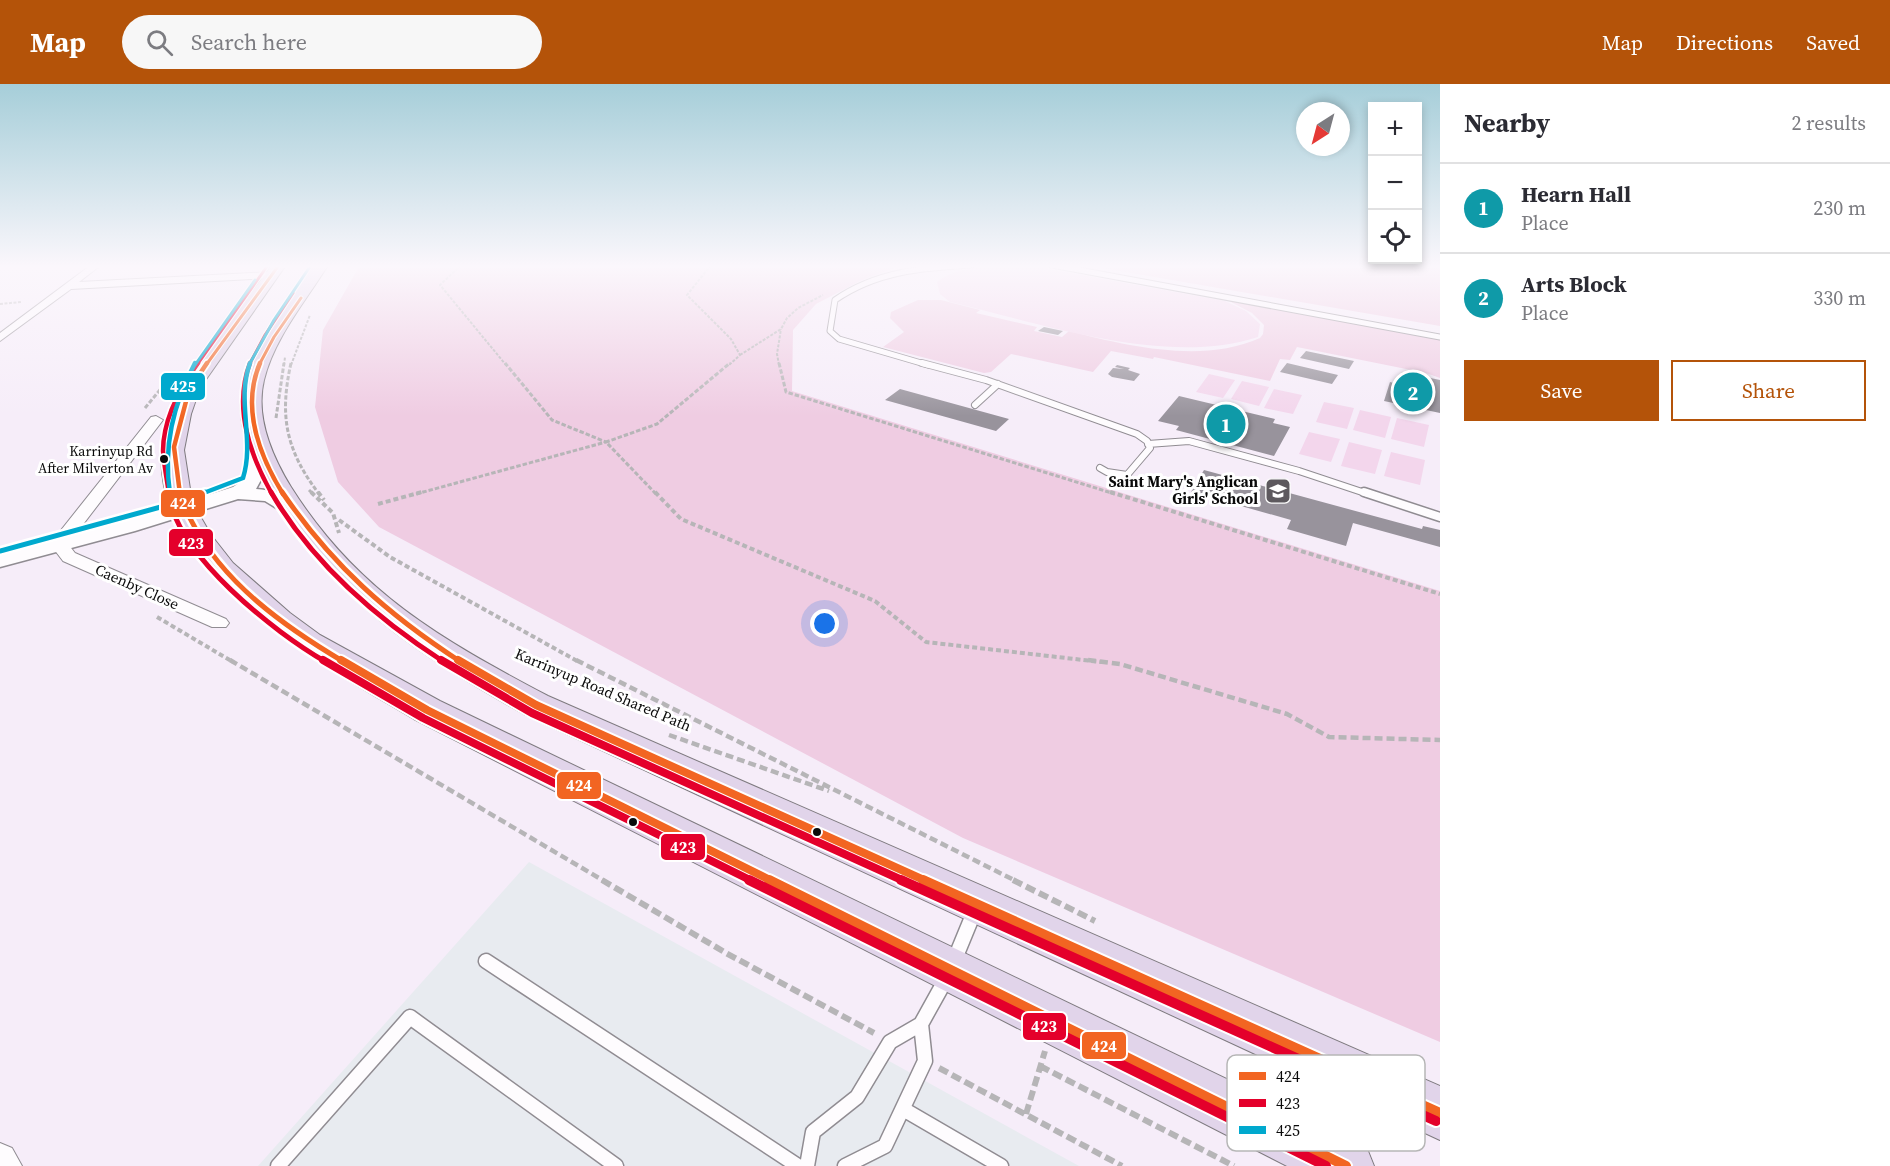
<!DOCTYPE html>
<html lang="en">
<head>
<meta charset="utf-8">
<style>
	:root { --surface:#fff; --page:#f7f7f7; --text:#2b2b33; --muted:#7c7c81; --line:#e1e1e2; --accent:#b45309 }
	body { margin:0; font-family:"Source Serif 4",serif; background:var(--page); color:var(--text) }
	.controls { position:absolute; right:18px; top:18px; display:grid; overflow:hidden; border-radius:0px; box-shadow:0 3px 9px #0003 }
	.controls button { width:54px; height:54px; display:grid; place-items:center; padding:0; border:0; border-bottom:2px solid var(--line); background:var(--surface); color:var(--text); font:30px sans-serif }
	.compass { position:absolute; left:1296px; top:18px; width:54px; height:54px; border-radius:50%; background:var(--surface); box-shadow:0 3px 9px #0003; rotate:216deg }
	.you { position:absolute; left:825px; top:540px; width:21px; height:21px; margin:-15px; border:4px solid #fff; border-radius:50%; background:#1a73e8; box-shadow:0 0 0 9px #1a73e833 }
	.badge { display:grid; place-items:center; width:39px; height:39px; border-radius:50%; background:var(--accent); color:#fff; font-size:20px; font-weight:700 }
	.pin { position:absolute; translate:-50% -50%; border:3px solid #fff; box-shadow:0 2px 6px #0006 }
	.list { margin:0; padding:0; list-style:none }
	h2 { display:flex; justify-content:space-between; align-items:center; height:78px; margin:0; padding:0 24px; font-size:26px }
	h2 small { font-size:20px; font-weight:400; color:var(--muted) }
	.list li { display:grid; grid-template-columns:39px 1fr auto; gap:18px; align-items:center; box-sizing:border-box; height:90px; padding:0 24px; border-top:2px solid var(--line) }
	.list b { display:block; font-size:22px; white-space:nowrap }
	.list p { margin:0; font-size:20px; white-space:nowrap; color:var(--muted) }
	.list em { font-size:20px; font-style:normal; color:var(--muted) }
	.actions { display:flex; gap:12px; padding:18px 24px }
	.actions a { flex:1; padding:14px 0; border:2px solid var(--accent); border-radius:0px; text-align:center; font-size:21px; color:var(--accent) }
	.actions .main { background:var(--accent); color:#fff }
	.icon { flex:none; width:33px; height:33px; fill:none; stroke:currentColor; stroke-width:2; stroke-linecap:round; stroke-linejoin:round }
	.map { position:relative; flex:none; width:1440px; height:1082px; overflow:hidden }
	header { display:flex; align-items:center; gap:36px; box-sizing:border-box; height:84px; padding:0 30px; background:var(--accent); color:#fff }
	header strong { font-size:28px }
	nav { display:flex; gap:33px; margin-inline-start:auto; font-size:21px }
	.search { width:420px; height:54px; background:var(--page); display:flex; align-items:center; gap:15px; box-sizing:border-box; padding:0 21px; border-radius:33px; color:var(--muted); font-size:22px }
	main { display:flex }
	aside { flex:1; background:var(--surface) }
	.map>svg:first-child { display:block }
	.industrial { fill:#e8ebf0 }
	.green { fill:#efcce2 }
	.pitch { fill:#f3d6ec }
	.building { fill:#98939c }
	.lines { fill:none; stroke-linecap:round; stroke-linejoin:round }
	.service-far3-casing { stroke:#908c92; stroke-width:7 }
	.service-far2-casing { stroke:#908c92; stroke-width:8 }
	.service-far1-casing { stroke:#908c92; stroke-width:11 }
	.service-casing { stroke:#908c92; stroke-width:17 }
	.minor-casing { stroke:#908c92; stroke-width:2 }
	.tertiary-casing { stroke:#908c92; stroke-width:3 }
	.trunk-casing { stroke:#7e7a7f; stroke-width:2 }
	.path-far4 { stroke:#b6b5b7; stroke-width:2; stroke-dasharray:3 1.5; stroke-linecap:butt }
	.path-far3 { stroke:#b6b5b7; stroke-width:3; stroke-dasharray:4.5 2; stroke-linecap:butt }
	.path-far2 { stroke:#b6b5b7; stroke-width:4; stroke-dasharray:5 3; stroke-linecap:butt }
	.path-far1 { stroke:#b6b5b7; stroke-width:4.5; stroke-dasharray:8 4; stroke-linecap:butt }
	.path { stroke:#b6b5b7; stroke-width:6; stroke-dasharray:10 4.5; stroke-linecap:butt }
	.service-far3 { stroke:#fefcfe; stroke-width:5 }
	.service-far2 { stroke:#fefcfe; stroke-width:6 }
	.service-far1 { stroke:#fefcfe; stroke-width:8 }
	.service { stroke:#fefcfe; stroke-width:14 }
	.minor { fill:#fefcfe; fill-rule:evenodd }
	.tertiary { fill:#fefcfe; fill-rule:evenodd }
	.trunk { fill:#e1d4ea; fill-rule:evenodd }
	.bus-1-far4-casing { stroke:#fff; stroke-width:5 }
	.bus-1-far3-casing { stroke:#fff; stroke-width:8 }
	.bus-1-far2-casing { stroke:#fff; stroke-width:10 }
	.bus-1-far1-casing { stroke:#fff; stroke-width:12 }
	.bus-1-casing { stroke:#fff; stroke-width:14 }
	.bus-2-far4-casing { stroke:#fff; stroke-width:5 }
	.bus-2-far3-casing { stroke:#fff; stroke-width:8 }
	.bus-2-far2-casing { stroke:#fff; stroke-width:10 }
	.bus-2-far1-casing { stroke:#fff; stroke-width:12 }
	.bus-2-casing { stroke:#fff; stroke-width:14 }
	.bus-3-far2-casing { stroke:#fff; stroke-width:5 }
	.bus-3-far1-casing { stroke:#fff; stroke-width:8 }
	.bus-3-casing { stroke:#fff; stroke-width:10 }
	.bus-1-far4 { stroke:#f26522; stroke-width:3 }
	.bus-1-far3 { stroke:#f26522; stroke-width:4.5 }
	.bus-1-far2 { stroke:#f26522; stroke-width:5 }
	.bus-1-far1 { stroke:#f26522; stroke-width:8 }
	.bus-1 { stroke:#f26522; stroke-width:10 }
	.bus-2-far4 { stroke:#e4002b; stroke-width:3 }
	.bus-2-far3 { stroke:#e4002b; stroke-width:4.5 }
	.bus-2-far2 { stroke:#e4002b; stroke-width:5 }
	.bus-2-far1 { stroke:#e4002b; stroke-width:8 }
	.bus-2 { stroke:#e4002b; stroke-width:10 }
	.bus-3-far2 { stroke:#00a9ce; stroke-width:3 }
	.bus-3-far1 { stroke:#00a9ce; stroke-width:4.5 }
	.bus-3 { stroke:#00a9ce; stroke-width:5 }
	.bus-dot { fill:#0a0a0a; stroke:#fff; stroke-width:2 }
	.labels { text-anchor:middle; stroke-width:6; stroke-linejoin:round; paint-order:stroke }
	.bus-label { font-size:14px; fill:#0a0a0a; stroke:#fff; text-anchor:end }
	.poi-label { font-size:15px; font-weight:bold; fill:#0a0a0a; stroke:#fff; text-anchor:end }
	.street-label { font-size:15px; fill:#0a0a0a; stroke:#fff }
	.key { fill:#fff; stroke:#b6b6b6; stroke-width:1.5 }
	.key-label { font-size:16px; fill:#0a0a0a }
	.line-badge { stroke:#fff; stroke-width:2 }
	.badge-label { font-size:16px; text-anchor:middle; font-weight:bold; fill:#fff }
</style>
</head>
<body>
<header>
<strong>Map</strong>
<div class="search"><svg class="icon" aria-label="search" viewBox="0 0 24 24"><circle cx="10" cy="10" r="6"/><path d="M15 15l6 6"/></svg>Search here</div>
<nav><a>Map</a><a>Directions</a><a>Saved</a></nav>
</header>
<main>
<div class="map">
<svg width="1440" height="1082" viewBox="0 0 1440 1082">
	<rect width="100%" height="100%" fill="#f6edf9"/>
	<path class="industrial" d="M529,778l550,304h-821z"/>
	<path class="green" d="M360,181h542l-42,16 -44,23 -23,26 -1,61 648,200v451l-477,-204 -584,-311 -41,-45 -23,-75 8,-77z
		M1085,181h355v61z
		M918,216h23l39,10 -4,3 61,14 -3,4 28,6 7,-6c59,15 133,33 191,7l3,-4 1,-9 -12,-12 -25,-13 213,40v38l-14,-5 -129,-26 -7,13 -10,-1 -10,22 -116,-24 -1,2 -42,-8 -18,21 -82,-18 -20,18 -7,1 -101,-26 21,-15 -14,-14 1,-6z"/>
	<path class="pitch" d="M1032,182l193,35 21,10 14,13 -2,13c-92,30 -215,-13 -308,-35l-10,-8 -3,-12c27,-20 63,-15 95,-16z
		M1209,290l26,6 -12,18 -27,-6z
		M1242,297l27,6 -10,19 -28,-7z
		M1274,305l28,6 -9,19 -29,-6z
		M1324,318l30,6 -7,21 -31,-7z
		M1360,326l31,7 -6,21 -32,-8z
		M1397,334l32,7 -5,22 -33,-8z
		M1309,348l31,7 -9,23 -32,-8z
		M1349,358l33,8 -7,24 -34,-8z
		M1391,368l34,8 -5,25 -36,-9z"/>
	<path class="building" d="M1044,243l19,4 -5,4 -20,-4z
		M1306,267l48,10 -5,8 -49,-11z
		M1287,279l51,12 -6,9 -52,-12z
		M1117,281l13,3 -2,2 12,4 -6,7 -22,-4 -4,-3 5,-6 11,1 -9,-2z
		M1402,288l38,8v33l-56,-12 6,-19 7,2z
		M900,305l109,30 -13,12 -111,-31z
		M1179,312l96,23 -2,4 17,4 -16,29 -98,-26 3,-4 -21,-5z
		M1204,386l218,59 1,-3 17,4v17l-87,-24 -7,23 -59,-17 4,-9 -100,-28z"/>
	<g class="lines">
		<g class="service-far3-casing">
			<path id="service-far3" d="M1052,181l388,72
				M928,281l-89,-26 -9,-8 5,-31c42,-29 87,-32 136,-35"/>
		</g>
		<g class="service-far2-casing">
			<path id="service-far2" d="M922,279l64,17 151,54 10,7 3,7 -23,27 -20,-3 -7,-4
				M975,321l23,-21
				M1148,360l41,-3 110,30 69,23"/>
		</g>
		<g class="service-far1-casing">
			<path id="service-far1" d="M1364,408l76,25"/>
		</g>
		<g class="service-casing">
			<path id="service" d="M486,877l312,205
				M954,877l21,-51
				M903,1025l98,57
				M278,1082l132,-149 206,149
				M807,1082l6,-34 44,-35 33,-55 31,-18 25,-45
				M845,1082l40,-20 40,-85 -4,-37"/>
		</g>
		<g class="minor-casing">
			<path id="minor" d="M91,181h10l-22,17 192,-10 5,3 -5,3 -200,11 -71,52v-8z
				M156,332l7,4 -95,124 7,9 151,66 3,4 -3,4h-14l-149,-66 -13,-17 101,-127z
				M0,1059l12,5 10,18h-22z"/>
		</g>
		<g class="tertiary-casing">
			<path id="tertiary" d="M259,361l9,5 -6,28 -6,11c15,1 34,5 44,19l-3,4h-14l-18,-11 -27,-2 -103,32 -135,36v-14l146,-38 87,-28 9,-6 8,-31z"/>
		</g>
		<g class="trunk-casing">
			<path id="trunk" d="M272,181h14l-86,123 -9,26 -7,36 8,52 19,33 22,28 57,50 30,22 120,66 926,445 8,20h-87l-873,-447c-109,-65 -314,-171 -235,-330 7,-14 20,-27 30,-40 21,-28 42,-56 63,-84z
				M314,181h14c-22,36 -54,73 -64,115 -9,37 8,76 27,107 66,105 151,153 257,209l892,390v54l-916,-426c-105,-59 -192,-115 -254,-221 -18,-30 -34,-67 -28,-103 7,-46 46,-87 72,-125z"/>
		</g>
		<path class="path-far4" d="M461,181l-21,20 66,80
			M711,181l-24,30 44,44 9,16 -11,10
			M0,220l21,-2
			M740,271l41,-26 6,-11 11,-10 25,-13
			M284,281l1,-8
			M291,281l19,-50
			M779,281l-2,-11 4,-25"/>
		<path class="path-far3" d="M291,279c-12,54 -5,87 28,131
			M779,279l7,29 329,102
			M145,324l28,-34
			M276,334l8,-55
			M309,406l4,4
			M416,410l190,-52 -54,-22 -47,-57
			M656,410l-50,-52 51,-18 73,-61"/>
		<path class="path-far2" d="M311,408l22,21 6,20
			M318,408l6,8
			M655,408l26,27 194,82 51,41 175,20
			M1110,408l330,102
			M378,420l44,-12
			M339,436l51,37 189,105
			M157,533l76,45"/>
		<path class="path-far1" d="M230,576l374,221
			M576,576l440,221
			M1088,576l32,4 167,50 42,23 111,3
			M669,651l160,56"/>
		<path class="path" d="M602,796l124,73 148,80
			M1013,796l82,41
			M1040,982l194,100
			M939,984l183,98
			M1026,1030l19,-63"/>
		<use href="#service-far3" class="service-far3"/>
		<use href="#service-far2" class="service-far2"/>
		<use href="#service-far1" class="service-far1"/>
		<use href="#service" class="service"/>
		<use href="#minor" class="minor"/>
		<use href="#tertiary" class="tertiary"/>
		<use href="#trunk" class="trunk"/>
		<g class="bus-1-far4-casing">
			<path id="bus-1-far4" d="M206,281l73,-100
				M259,281l15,-28 27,-39"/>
		</g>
		<g class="bus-1-far3-casing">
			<path id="bus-1-far3" d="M260,279c-19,44 -1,92 23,131
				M180,410l-6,-47 15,-57 18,-27"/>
		</g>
		<g class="bus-1-far2-casing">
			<path id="bus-1-far2" d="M180,408c1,11 7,20 12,30 31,61 93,105 152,140
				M282,408c50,73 105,122 179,170"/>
		</g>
		<g class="bus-1-far1-casing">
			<path id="bus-1-far1" d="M341,576l86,50 345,171
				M458,576l78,45 390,176"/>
		</g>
		<g class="bus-1-casing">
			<path id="bus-1" d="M769,796l577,286
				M923,796l517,233"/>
		</g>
		<g class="bus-2-far4-casing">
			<path id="bus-2-far4" d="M197,281l71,-100
				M249,281l16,-30 28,-42"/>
		</g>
		<g class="bus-2-far3-casing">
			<path id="bus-2-far3" d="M250,279c-17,44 0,92 22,131
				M169,410c-2,-14 -5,-29 -6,-43 0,-32 17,-63 35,-88"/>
		</g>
		<g class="bus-2-far2-casing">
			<path id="bus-2-far2" d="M168,408c8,63 106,140 158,170
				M271,408c41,71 105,126 173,170"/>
		</g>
		<g class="bus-2-far1-casing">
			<path id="bus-2-far1" d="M323,576l100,58 329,163
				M441,576l91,53 372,168"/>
		</g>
		<g class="bus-2-casing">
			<path id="bus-2" d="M749,796l577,286
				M901,796l535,241"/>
		</g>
		<g class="bus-3-far2-casing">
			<path id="bus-3-far2" d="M195,281l60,-85
				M249,281l25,-45 37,-55"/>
		</g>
		<g class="bus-3-far1-casing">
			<path id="bus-3-far1" d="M170,410c-7,-48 3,-89 25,-131
				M201,410l42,-16c12,-38 -7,-77 7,-115"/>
		</g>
		<g class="bus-3-casing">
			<path id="bus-3" d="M170,408l3,21
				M0,467l179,-49 26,-10"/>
		</g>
		<use href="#bus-1-far4" class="bus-1-far4"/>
		<use href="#bus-1-far3" class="bus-1-far3"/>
		<use href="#bus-1-far2" class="bus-1-far2"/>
		<use href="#bus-1-far1" class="bus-1-far1"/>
		<use href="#bus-1" class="bus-1"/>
		<use href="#bus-2-far4" class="bus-2-far4"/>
		<use href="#bus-2-far3" class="bus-2-far3"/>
		<use href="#bus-2-far2" class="bus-2-far2"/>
		<use href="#bus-2-far1" class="bus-2-far1"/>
		<use href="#bus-2" class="bus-2"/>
		<use href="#bus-3-far2" class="bus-3-far2"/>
		<use href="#bus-3-far1" class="bus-3-far1"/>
		<use href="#bus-3" class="bus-3"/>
	</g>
	<linearGradient id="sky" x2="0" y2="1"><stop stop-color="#a6ced9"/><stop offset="0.55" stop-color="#fbf7fc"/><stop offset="1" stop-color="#fbf7fc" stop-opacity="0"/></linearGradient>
	<rect width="1440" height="332" fill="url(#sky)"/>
	<defs>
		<g id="school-square" transform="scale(1.35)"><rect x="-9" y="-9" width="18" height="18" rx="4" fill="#5d595e" stroke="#fff"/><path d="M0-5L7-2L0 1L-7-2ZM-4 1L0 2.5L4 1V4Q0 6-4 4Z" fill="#fff"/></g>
	</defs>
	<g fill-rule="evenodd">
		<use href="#school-square" x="1278" y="407"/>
	</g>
	<g class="bus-dot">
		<circle cx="164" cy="375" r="5"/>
		<circle cx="633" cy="738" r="5"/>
		<circle cx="817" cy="748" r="5"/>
	</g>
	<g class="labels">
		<g class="bus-label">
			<text x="153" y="372">Karrinyup Rd<tspan x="153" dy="17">After Milverton Av</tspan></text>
		</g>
		<g class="poi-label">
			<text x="1258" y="403">Saint Mary's Anglican<tspan x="1258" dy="17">Girls' School</tspan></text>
		</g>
		<g class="street-label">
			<text transform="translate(137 503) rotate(24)" y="5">Caenby Close</text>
			<text transform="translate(603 606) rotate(23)" y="5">Karrinyup Road Shared Path</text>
		</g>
	</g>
	<rect x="1227" y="971" width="198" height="96" rx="9" class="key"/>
	<rect x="1239" y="988" width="27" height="8" fill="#f26522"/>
	<rect x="1239" y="1015" width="27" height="8" fill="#e4002b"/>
	<rect x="1239" y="1042" width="27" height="8" fill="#00a9ce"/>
	<g class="key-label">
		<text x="1276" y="998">424</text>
		<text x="1276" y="1025">423</text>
		<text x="1276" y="1052">425</text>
	</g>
	<g class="line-badge">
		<rect x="160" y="288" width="46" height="29" rx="6" fill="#00a9ce"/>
		<rect x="160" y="405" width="46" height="29" rx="6" fill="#f26522"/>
		<rect x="168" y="444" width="46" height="29" rx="6" fill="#e4002b"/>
		<rect x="556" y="687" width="46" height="29" rx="6" fill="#f26522"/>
		<rect x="660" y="749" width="46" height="28" rx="6" fill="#e4002b"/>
		<rect x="1022" y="928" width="45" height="29" rx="6" fill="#e4002b"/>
		<rect x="1081" y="947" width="46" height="29" rx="6" fill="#f26522"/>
	</g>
	<g class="badge-label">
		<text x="183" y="308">425</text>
		<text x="183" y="425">424</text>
		<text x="191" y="465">423</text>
		<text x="579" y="707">424</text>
		<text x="683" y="769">423</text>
		<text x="1044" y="948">423</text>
		<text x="1104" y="968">424</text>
	</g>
</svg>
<div class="controls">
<button>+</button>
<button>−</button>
<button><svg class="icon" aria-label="locate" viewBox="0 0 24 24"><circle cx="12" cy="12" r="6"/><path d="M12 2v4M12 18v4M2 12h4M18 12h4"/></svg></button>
</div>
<svg class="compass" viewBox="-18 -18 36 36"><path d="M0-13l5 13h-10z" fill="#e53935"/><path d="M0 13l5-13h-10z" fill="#7c7c81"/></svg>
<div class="you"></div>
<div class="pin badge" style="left:1226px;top:340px;background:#0f9aa8">1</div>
<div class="pin badge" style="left:1413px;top:308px;background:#0f9aa8">2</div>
</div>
<aside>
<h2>Nearby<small>2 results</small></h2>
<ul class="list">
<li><span class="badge" style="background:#0f9aa8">1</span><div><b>Hearn Hall</b><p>Place</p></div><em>230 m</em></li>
<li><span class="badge" style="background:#0f9aa8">2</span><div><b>Arts Block</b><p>Place</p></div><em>330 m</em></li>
</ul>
<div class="actions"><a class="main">Save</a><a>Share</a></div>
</aside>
</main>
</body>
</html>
